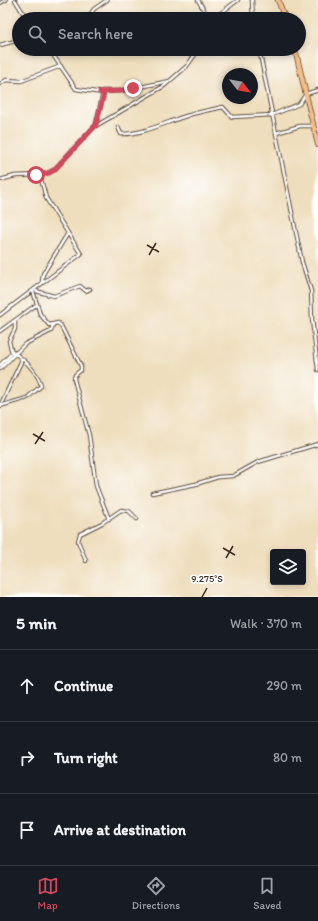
<!DOCTYPE html>
<html lang="en">
<head>
<meta charset="utf-8">
<style>
	:root { --surface:#171b24; --page:#20242c; --text:#f1f3f6; --muted:#9ea1a6; --line:#363941; --accent:#d1495b }
	body { margin:0; font-family:Itim,sans-serif; background:var(--page); color:var(--text) }
	.controls { position:absolute; right:12px; bottom:12px; display:grid; overflow:hidden; border-radius:4px; box-shadow:0 2px 6px #0003 }
	.controls button { width:36px; height:36px; display:grid; place-items:center; padding:0; border:0; border-bottom:1px solid var(--line); background:var(--surface); color:var(--text); font:20px sans-serif }
	.compass { position:absolute; left:222px; top:68px; width:36px; height:36px; border-radius:50%; background:var(--surface); box-shadow:0 2px 6px #0003; rotate:121deg }
	.stop { position:absolute; width:12px; height:12px; margin:-9px; border:3px solid #d1495b; border-radius:50%; background:#fff }
	.stop.end { background:#d1495b; border-color:#fff; box-shadow:0 1px 4px #0008 }
	.list { margin:0; padding:0; list-style:none }
	h2 { display:flex; justify-content:space-between; align-items:center; height:52px; margin:0; padding:0 16px; font-size:17px }
	h2 small { font-size:13px; font-weight:400; color:var(--muted) }
	.list li { display:grid; grid-template-columns:26px 1fr auto; gap:12px; align-items:center; box-sizing:border-box; height:72px; padding:0 16px; border-top:1px solid var(--line) }
	.list b { display:block; font-size:15px; white-space:nowrap }
	.list em { font-size:13px; font-style:normal; color:var(--muted) }
	.icon { flex:none; width:22px; height:22px; fill:none; stroke:currentColor; stroke-width:2; stroke-linecap:round; stroke-linejoin:round }
	.map { position:relative; flex:none; width:318px; height:597px; overflow:hidden }
	.search { position:absolute; background:var(--surface); box-shadow:0 2px 6px #0003; left:12px; right:12px; top:12px; height:44px; display:flex; align-items:center; gap:10px; box-sizing:border-box; padding:0 14px; border-radius:22px; color:var(--muted); font-size:15px }
	.sheet { height:268px; background:var(--surface) }
	nav { display:flex; justify-content:space-around; align-items:center; box-sizing:border-box; height:56px; border-top:1px solid var(--line); background:var(--surface); font-size:11px; color:var(--muted) }
	nav a { display:grid; justify-items:center; gap:2px }
	nav .on { color:var(--accent) }
	.map>svg:first-child { display:block }
	.lines { fill:none; stroke-linecap:round; stroke-linejoin:round }
	.minor-casing { stroke:#564536; stroke-width:4.5 }
	.trunk-casing { stroke:#564536; stroke-width:6 }
	.minor { stroke:#fff; stroke-width:2.5 }
	.trunk { stroke:#f6be87; stroke-width:4.5 }
	.route { stroke:#d1495b; stroke-width:5 }
	.ticks { fill:none; stroke:#3b2a1e; stroke-width:1.5 }
	.ticks-label { font-size:10px; text-anchor:middle; fill:#3b2a1e; stroke:#fff; stroke-width:3.5; stroke-linejoin:round; paint-order:stroke }
</style>
</head>
<body>
<div class="map">
<svg width="318" height="597" viewBox="0 0 318 597">
	<rect width="100%" height="100%" fill="#fff"/>
	<filter id="ink" filterUnits="userSpaceOnUse"><feTurbulence type="fractalNoise" baseFrequency=".025" numOctaves="2"/><feDisplacementMap in="SourceGraphic" scale="8" xChannelSelector="R" yChannelSelector="G"/><feConvolveMatrix kernelMatrix="1 2 1 2 8 2 1 2 1" color-interpolation-filters="sRGB"/></filter>
	<filter id="wash" filterUnits="userSpaceOnUse"><feTurbulence type="fractalNoise" baseFrequency=".012" numOctaves="4" result="noise"/><feDisplacementMap in="SourceGraphic" scale="16" xChannelSelector="R" yChannelSelector="G"/><feGaussianBlur stdDeviation="0.9" result="paint"/><feColorMatrix in="noise" values="0 0 0 0 0 0 0 0 0 0 0 0 0 0 0 0 0 1.4 0 .05"/><feComposite in="paint" operator="in"/></filter>
	<g filter="url(#wash)">
		<rect width="100%" height="100%" fill="#efdebd"/>
	</g>
	<g filter="url(#ink)">
		<g class="lines">
			<g class="minor-casing">
				<path id="minor" d="M15,0l12,19
					M198,0l11,19
					M252,0l1,19
					M0,3l6,-3
					M87,19l7,-10 13,-9
					M213,19l25,-19
					M0,45l19,-5
					M49,49l27,40 27,4 -7,31
					M259,49l43,213 9,29 1,28 6,51
					M54,55l6,-6
					M0,84l6,-4 15,1 40,-15
					M102,91h18l50,-10
					M118,127l3,7c20,1 46,-12 65,-18 12,-4 24,-6 37,-9l9,10 40,-2 27,-11 7,-10 12,-4
					M276,133l24,-7h13
					M0,180l15,-4 27,-1 12,-5 40,-43 70,-41 23,-20 12,-17
					M42,282l1,-8 25,-41
					M33,291l7,23 9,11 9,-2 3,3 20,40v4l-6,5 -1,4 15,56 7,51 13,33
					M36,291l18,5 26,-10 6,5 4,-2
					M0,315l81,-61 -35,-56 -6,-23
					M0,331l36,-26
					M0,365l12,-12 -3,-12 6,-12v-8
					M0,369l25,-25 26,-13 2,-6
					M0,406l27,-8 14,-12c-1,-9 -13,-23 -20,-28
					M0,406l21,-44v-4l-9,-7
					M152,493l44,-9 22,-7 15,-1 25,-14 60,-18
					M86,561l-8,-20 2,-7 22,-11 19,-13 8,1 8,8"/>
			</g>
			<g class="trunk-casing">
				<path id="trunk" d="M278,0l7,19
					M295,49l23,96"/>
			</g>
			<use href="#minor" class="minor"/>
			<use href="#trunk" class="trunk"/>
		</g>
	</g>
	<g class="lines" filter="url(#ink)">
		<path class="route" d="M36,175l13,-2 5,-3 42,-45 8,-31 -4,-2 20,-1 13,-3"/>
	</g>
	<path class="ticks" d="M147,245l12,7M149,255l7,-12M33,434l12,7M35,444l8,-12M223,548l12,7M226,558l7,-12M202,597l5,-9"/>
	<g class="ticks-label">
		<text x="207" y="582">9.275°S</text>
	</g>
</svg>
<div class="controls">
<button><svg class="icon" aria-label="layers" viewBox="0 0 24 24"><path d="M12 4l9 5-9 5-9-5zM3 14l9 5 9-5"/></svg></button>
</div>
<svg class="compass" viewBox="-18 -18 36 36"><path d="M0-13l5 13h-10z" fill="#e53935"/><path d="M0 13l5-13h-10z" fill="#9ea1a6"/></svg>
<div class="stop" style="left:36px;top:175px"></div>
<div class="stop end" style="left:133px;top:88px"></div>
<div class="search"><svg class="icon" aria-label="search" viewBox="0 0 24 24"><circle cx="10" cy="10" r="6"/><path d="M15 15l6 6"/></svg>Search here</div>
</div>
<section class="sheet">
<h2>5 min<small>Walk · 370 m</small></h2>
<ul class="list">
<li><svg class="icon" aria-label="ahead" viewBox="0 0 24 24"><path d="M12 20V5M6 11l6-6 6 6"/></svg><div><b>Continue</b></div><em>290 m</em></li>
<li><svg class="icon" aria-label="right" viewBox="0 0 24 24"><path d="M7 20v-9h11M14 6l5 5-5 5"/></svg><div><b>Turn right</b></div><em>80 m</em></li>
<li><svg class="icon" aria-label="arrive" viewBox="0 0 24 24"><path d="M6 21V4h12l-3 4 3 4H6"/></svg><div><b>Arrive at destination</b></div></li>
</ul>
</section>
<nav>
<a class="on"><svg class="icon" aria-label="map" viewBox="0 0 24 24"><path d="M3 6l6-2 6 2 6-2v14l-6 2-6-2-6 2zM9 4v14M15 6v14"/></svg>Map</a>
<a><svg class="icon" aria-label="directions" viewBox="0 0 24 24"><path d="M12 3l9 9-9 9-9-9zM9 14v-3h6M13 9l2 2-2 2"/></svg>Directions</a>
<a><svg class="icon" aria-label="saved" viewBox="0 0 24 24"><path d="M7 4h10v16l-5-4-5 4z"/></svg>Saved</a>
</nav>
</body>
</html>
